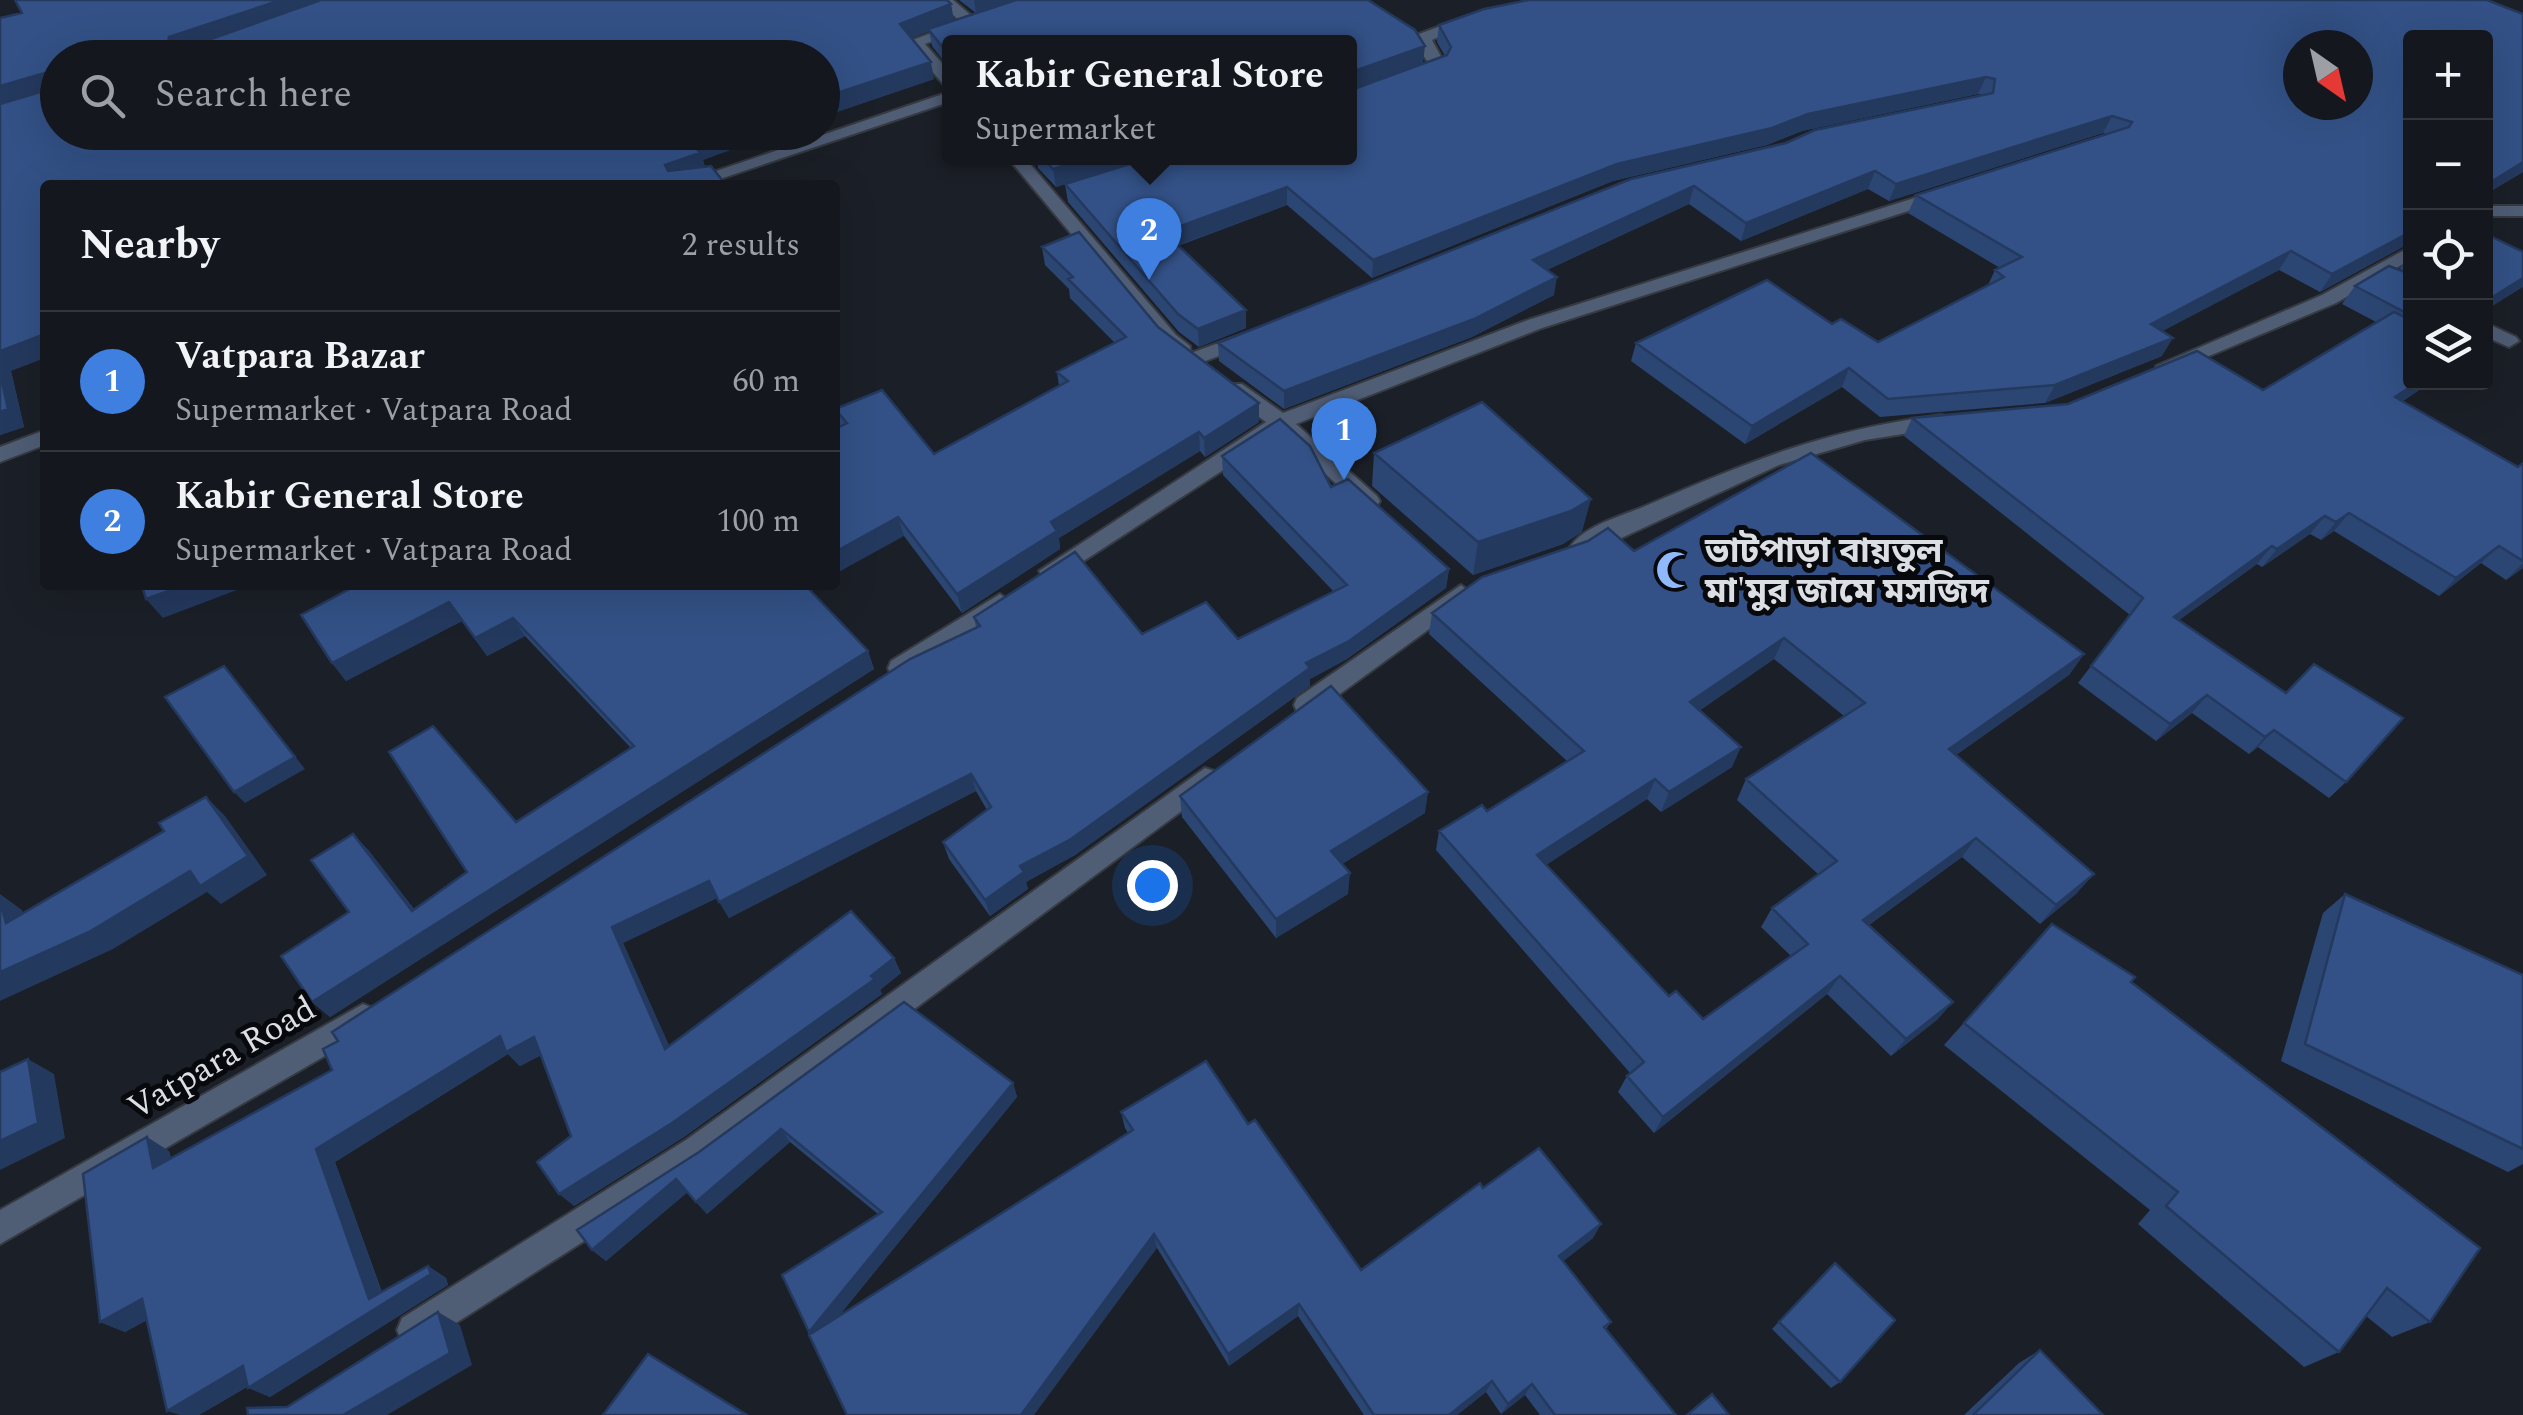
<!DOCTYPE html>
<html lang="en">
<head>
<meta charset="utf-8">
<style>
	:root { --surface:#14171d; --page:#21242a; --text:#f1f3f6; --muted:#9d9fa4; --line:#33363b; --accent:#90b8fd }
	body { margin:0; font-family:Spectral,"Noto Sans Bengali",serif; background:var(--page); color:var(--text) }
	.controls { position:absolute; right:30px; top:30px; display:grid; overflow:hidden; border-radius:10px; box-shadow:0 10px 40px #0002 }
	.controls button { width:90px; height:90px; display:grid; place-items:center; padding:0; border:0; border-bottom:2px solid var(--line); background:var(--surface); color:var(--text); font:50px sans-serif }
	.compass { position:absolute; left:2283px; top:30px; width:90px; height:90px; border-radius:50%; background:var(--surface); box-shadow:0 10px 40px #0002; rotate:146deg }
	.you { position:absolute; left:1152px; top:885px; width:35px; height:35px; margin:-25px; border:8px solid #fff; border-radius:50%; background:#1a73e8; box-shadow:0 0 0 15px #1a73e833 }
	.badge { display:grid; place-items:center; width:65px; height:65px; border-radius:50%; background:var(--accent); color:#fff; font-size:32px; font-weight:700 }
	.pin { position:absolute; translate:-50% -82px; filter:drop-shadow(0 2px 5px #0008) }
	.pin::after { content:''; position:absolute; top:52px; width:35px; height:30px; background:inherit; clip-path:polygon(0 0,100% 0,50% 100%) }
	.popup { position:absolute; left:942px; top:35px; width:415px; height:130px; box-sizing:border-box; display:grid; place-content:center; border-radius:10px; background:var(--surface); filter:drop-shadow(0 2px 8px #0005); font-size:32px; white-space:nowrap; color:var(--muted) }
	.popup b { font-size:38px; color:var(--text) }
	.popup::after { content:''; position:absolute; left:50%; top:100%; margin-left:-20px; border:20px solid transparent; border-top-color:var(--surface) }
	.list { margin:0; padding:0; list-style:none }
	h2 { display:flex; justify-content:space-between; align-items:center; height:130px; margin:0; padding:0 40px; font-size:42px }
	h2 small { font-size:32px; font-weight:400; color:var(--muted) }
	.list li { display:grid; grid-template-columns:65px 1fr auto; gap:30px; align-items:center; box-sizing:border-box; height:140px; padding:0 40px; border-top:2px solid var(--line) }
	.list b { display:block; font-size:38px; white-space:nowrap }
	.list p { margin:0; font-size:32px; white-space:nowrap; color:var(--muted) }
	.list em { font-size:32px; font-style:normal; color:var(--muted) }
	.icon { flex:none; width:55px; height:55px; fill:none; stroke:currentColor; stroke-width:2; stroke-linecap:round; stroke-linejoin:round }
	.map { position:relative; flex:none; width:2523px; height:1415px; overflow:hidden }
	.search { position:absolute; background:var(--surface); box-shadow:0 10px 40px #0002; left:40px; top:40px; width:800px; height:110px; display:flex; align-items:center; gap:25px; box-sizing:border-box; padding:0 35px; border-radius:55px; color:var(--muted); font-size:38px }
	.panel { position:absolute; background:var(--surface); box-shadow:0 10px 40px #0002; left:40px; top:180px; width:800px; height:410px; border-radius:10px }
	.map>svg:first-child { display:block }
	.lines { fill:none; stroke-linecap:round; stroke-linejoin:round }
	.minor-casing { stroke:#363a41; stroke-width:4 }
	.minor { fill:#4f5d75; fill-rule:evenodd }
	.wall { fill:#2c4673; fill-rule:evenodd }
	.shaded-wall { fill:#24395e }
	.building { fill:#335186; stroke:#24395e; stroke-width:2.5; fill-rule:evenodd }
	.labels { text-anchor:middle; stroke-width:10; stroke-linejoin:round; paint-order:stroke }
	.poi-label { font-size:35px; font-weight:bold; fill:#dbdee3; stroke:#07090c; text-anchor:start }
	.street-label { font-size:35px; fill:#dbdee3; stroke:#07090c }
</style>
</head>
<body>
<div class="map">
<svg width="2523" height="1415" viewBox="0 0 2523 1415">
	<rect width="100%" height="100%" fill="#1b1f27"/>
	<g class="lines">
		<g class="minor-casing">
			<path id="minor" d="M936,0h17l27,23 -55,21 24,27v15l-6,-2 -36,-42 54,-20z
				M1465,17l13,3 -46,20 14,26c-7,8 -24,16 -35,13v-6l18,-9 -14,-21 4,-9z
				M949,92v10l-247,83h-27z
				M1008,158h17l151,177 14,11 1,7 55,-20 7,2v8l-58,22 -7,-1 -1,-9 -11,-1 -14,-11z
				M1943,189l6,1v8l-407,130 -246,96 81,72 3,5 -3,5h-16l-81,-73 -221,144h-16l-4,-6 227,-149 -38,-28v-10h14l41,29 245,-93z
				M2486,206h37v10h-37z
				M2410,247v13l-74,43 -163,68h-14l-3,-5 166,-71z
				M2486,323l30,14 3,4 -10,6 -23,-10z
				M1941,415l7,2v10l-83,13 -86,25 -190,88h-16l-3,-6c14,-22 56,-32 80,-43 105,-45 176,-74 291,-89z
				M45,430v15l-45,17v-15z
				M1461,585l12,9 -4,6 -154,112h-18l-3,-7 3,-7z
				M1000,594l12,9 -4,6 -99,66h-18l-3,-7 3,-7z
				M1205,768l9,3 4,8 -4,8 -506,375 -282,180 -12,5 -12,-5 -5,-12 5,-12 284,-178z
				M363,1004l10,4 5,10 -5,10 -373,216v-34z"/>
		</g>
		<use href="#minor" class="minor"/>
	</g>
	<path class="wall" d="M959,0h409l55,63 22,-7 -8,-14 2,-17 1084,-11v158l-37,22v-156l-76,205 -90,49 -41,-22 -117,61v25l-117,47 -165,14 -38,-30 -97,57 -114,-83 5,-18 196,-19 46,18 110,-57 7,-15 5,-2 -92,-55 8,-18 190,-61 -3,-1 -214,68 -21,-12 -127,52 -52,-37 -142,66 7,25 -82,42 -188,72 -65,-48 -1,-18 568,-200 197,-48 -5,-1 -176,37 -35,14 -154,36 -241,97 -85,-73 -109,41 68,82 -47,19 -20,-15 -111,-130 -3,-18 284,-26 -400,-116v26l-17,-22 -3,-15 -18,7 23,41 -112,38v-59l-764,74h720l-75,28 2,7 -660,18 -34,186 13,56 -24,8v-417l954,2 22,-7z
		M1037,158h109l-90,29 -18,-19z
		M1042,247l116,80 101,76v19l-54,35 -5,-6 -141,87 1,11 -98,64 -58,-77 -64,-110 -5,-17 99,45 125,-68 -2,-14 58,-29 -45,-45 -1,-9 -24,-24z
		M2410,254v128h21l-28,19 115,66 5,-4v105l-17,12 -25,-17 -42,33 -105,-65 -13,9 -11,-6 -48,33 -5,-3 -78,56 167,162 -17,16 -71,-51 -9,7 -57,-41 -36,28 -78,-58 52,-68 -226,-179 8,-18 351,-28 113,-68 -34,-18 13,-18 44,-16z
		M1374,453l208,79 -19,12 -90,31 -101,-89z
		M1222,456l109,31 118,82 -3,19 -99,71 -37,20v7l-235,169 -49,27 2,7 -38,27 -41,-57 -6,-17 44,-32 -11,-19 -247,127 -12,-20 -94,45 46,103 225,-88 7,15 -21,17 2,4 -198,143 -110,69 -3,-70 -30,-81 -21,11 -12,-12 -173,108 47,130 46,-26 18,12 2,7 -178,112 -23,-10 -48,28 -52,-95 -22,12 -25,-10 69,-171 2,7 161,-88 644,-443 -2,-10 168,17 96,5 96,-47 -111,-117z
		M1634,551l450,103 -15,21 -113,80 121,138 -37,31 -78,-67 -93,68 69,94 -47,37 -64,-62 -173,139 -36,-41 9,-16 3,-3 -194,-223 3,-19 48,-20 80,-50 -138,-127 3,-21zM1774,659l70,57 -98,63 -9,21 81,74 -46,34 -11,19 30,29 -88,63 -34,-23 -123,-131 101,-66 14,13 71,-45 -32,-57z
		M357,585h459l-7,4 59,62 6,18 -544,348 -18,-15 37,-90 4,-78 16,17 45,58 53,-37 49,-50 115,-74 -106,-112 -38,20 -25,-35 -116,60 -14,-18z
		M1180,796l245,17 -83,51 6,30 -72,44 -94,-121z
		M2345,894l178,81v189l-15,8 -227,-111 42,-148z
		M2052,924l79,58 299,340 -38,15 -26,-21 -27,36 -35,15 -166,-143 12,-14 -206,-165z
		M904,1002l109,81 4,14 -179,220 290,-184 -3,-5 -4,-16 127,12 113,146 122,-82 110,50 -30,23 48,61 -5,7 70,86h-136l-15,-20 -24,19 -15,-22 -29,23h-93l-66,-99 -69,50 -72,-118 -346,86 -2,-2 69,-118 -88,-72 -83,72 -20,-22 -81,69 -14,-11 107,-98z
		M1827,1270l13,112 -9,6 -59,-59z
		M2040,1350l63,65h-139l55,-52z"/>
	<path class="shaded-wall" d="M281,0h59l-161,58 -11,-14 1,-7z
		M974,0h46l-44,13z
		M951,4l3,17 -51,20 -3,-17z
		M1425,46l-2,17 -74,27v-17z
		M931,62l3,17 -112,38v-19z
		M45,73l12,17 -57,18v-22z
		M1986,77l-8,17 -176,37 -35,14 -154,36 -241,97 1,-18 244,-96 191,-50z
		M2112,116l-9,17 -214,68 7,-17z
		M722,132h56l-75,28 3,10 -34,13 -7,-18 28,-21z
		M1089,158h57l-90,29 -3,-18z
		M2523,162v10l-37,22v-9z
		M1875,171l-7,18 -127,52 5,-18z
		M1694,186l-5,18 -160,74 4,-18z
		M1287,187v18l-122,45 -1,-18z
		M2410,232v11l-90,49 12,-18z
		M2291,251l-12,19 -139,73 11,-19z
		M1557,277l-3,18 -82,42 -188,72v-18z
		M2523,278v9l-37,23v-9z
		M1246,310v18l-47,19 -1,-18z
		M45,334v24l-34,13 13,56 -24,8v-84z
		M2173,338l-11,18 -117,47 10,-18z
		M1849,368l-7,19 -97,57 7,-18z
		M2418,382h13l-50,33 14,-18z
		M1259,403v19l-54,35 -1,-19z
		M1199,432l1,19 -141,87 1,11 -98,64 -5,-19 94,-72z
		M1591,499l-9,33 -19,12 -90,31 5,-33z
		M2349,513l-15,18 -13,9 15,-18z
		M2325,516l-15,18 -48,33 15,-18z
		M898,517l6,19 -69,38v-22z
		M2272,546l-15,18 -97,70 14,-17z
		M2499,546l-18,17 -42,33 17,-18z
		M2523,563v5l-17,12z
		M1449,569l-3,19 -99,71 -37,20v7l-235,169 -49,27 2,7 -38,27 -5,-16 35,-34 286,-203z
		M185,585h65l-87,33 -17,-19z
		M449,602l13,19 -116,60 -14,-18z
		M513,618l12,18 -38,20 -12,-18z
		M1784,638l-10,21 -92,64 8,-21z
		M868,651l6,18 -544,348 -18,-15z
		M2084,654l-15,21 -134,95 14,-21z
		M224,666l81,103 -60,34 -11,-11z
		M2207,695l-15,18 -36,28 14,-17z
		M2274,730l-16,17 -9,7 16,-17z
		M1741,747l-9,20 -71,45 8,-20z
		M971,774l5,17 -247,127 -10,-16z
		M1655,779l-8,20 -115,75 5,-19z
		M1428,792l-3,21 -96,59 2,-21z
		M206,797l19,19 42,59 -46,29 -14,-12 -94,57 -113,52v-29z
		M353,834l16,17 59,76 -16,-16z
		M1976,838l-14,19 -112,81 13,-18z
		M1350,873l-2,21 -72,44v-19z
		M2094,874l-17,19 -37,31 16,-19z
		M709,881l10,16 -96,46 54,120 -12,-14 -53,-122z
		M0,894l22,16 9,30 -25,-17 -6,-22z
		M894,958l7,15 -21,17 2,4 -198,143 -110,69 -15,-12 312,-218z
		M1840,976l-13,18 -173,139 9,-16z
		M1953,1002l-15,17 -47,37 15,-17z
		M500,1036l34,1 14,15 -28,14 -12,-12 -173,108 50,140 43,-36 18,12 2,7 -178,112 -22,-9 121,-89 -53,-150z
		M28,1059l26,15 11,64 -65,32v-29z
		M1013,1083l4,14 -199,244 -9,-9z
		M781,1129l9,13 -83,72 -11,-12z
		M147,1137l22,14 6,30 -22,-13z
		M676,1179l12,13 -82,69 -14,-11z
		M1601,1224l-8,14 -41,32 7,-14z
		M1154,1234l3,14 -123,167h-13z
		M142,1299l24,11 -41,22 -25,-10z
		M1299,1304l-1,12 -69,50 -1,-12z
		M438,1312l22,13 12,40 -85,50h-44z
		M243,1366l22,10 -66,39h-19l-13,-4z
		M1492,1381l-6,11 -29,23h-8z
		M1532,1384l-7,11 -24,19 7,-10z"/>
	<path class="building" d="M15,0h266l-112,37 -1,7h29l124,-44h626l4,4 -51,20 31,38 -109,36v-40h-764v74h664l-29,12 7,9 -35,12 3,6 43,-5 15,19h-150l-2,-3 -7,3h-522v149l-45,17v-247l47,-14 2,-13 -4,-4 -45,13v-68l22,-5z
		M1016,0h352l47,30 10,16 -76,27v-31h-400v13l-21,-26z
		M1529,0h958l36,14v148l-37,23v-147h-76v194l-78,42 -41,-23 -140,73 22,14 -118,47 -167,14 -39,-31 -97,58 -116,-83 131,-63 65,44 9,-5 37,23 126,-65 -9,-7 27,-13 -106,-62 213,-68 3,-5 -20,-6 -216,68 -21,-13 -129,52 -52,-37 -161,74 24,17 -83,42 -190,72 -66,-48 413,-164 155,-36 29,-13 178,-37 2,-14 -9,-2 -178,37 -36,14 -155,36 -244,96 -86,-73 -123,45 82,78 -48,19 -20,-15 -113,-130 84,-26h200v-70l2,2 96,-35 4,-8 -12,-22 45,-16zM2298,45h60v60h-60z
		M1043,158h46l-36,11z
		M1079,232l79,95 101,76 -55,35 -5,-6 -148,90 6,9 -100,63 -59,-77 -63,35v-123l12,-6 -12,-14 47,-19 52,64 134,-73 -11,-9 69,-35 -58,-58 5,-2 -31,-30z
		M2486,234l37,18v26l-37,23z
		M2389,266l21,8v41l-55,-29z
		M2394,312l16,8v62h8l-23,15 123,70 5,-4v98l-24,-15 -43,32 -107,-65 -13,9 -11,-6 -48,33 -5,-3 -98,71 112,76 28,-29 89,54 -57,64 -72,-52 -9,7 -58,-42 -37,29 -79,-58 52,-68 -231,-180 156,-14 129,-53 66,39z
		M0,373l8,36 -8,3z
		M1482,402l109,97 -20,12 -93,31 -104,-89z
		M1280,419l30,27 21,41 17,-8 101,90 -100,72 -43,22 4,5 -239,171 -51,27 4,6 -39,28 -42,-58 48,-35 -20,-33 -252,128 -10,-21 -97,46 53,122 186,-138 43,47 -23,18 4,3 -203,144 -113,71 -22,-32 34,-26 -37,-99 -28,15 -6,-16 -184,113 53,150 59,-33 3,8 -183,114 -5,-22 -76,45 -25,-112 -42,23 -17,-148 64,-37 6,31 179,-98 -9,-21 15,-8 -6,-9 578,-373 70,-33 -6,-9 101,-65 67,82 64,-32 32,37 109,-54 -125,-129z
		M1811,453l273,201 -135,95 145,125 -38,31 -80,-67 -113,82 90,82 -47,37 -66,-63 -177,141 -36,-41 17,-14 -205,-231 43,-26 5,6 97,-60 -152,-138 50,-36 106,-36 20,-13 26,23zM1784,638l81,65 -119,76 91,82 -65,47 36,36 -105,75 -27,-28 -7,5 -132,-141 118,-76 14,13 72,-45 -51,-45z
		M142,585h43l-39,14z
		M357,585h448l63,66 -556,351 -31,-46 68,-44 -38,-52 42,-26 59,77 55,-39 -78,-120 44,-26 83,96 118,-76 -121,-128 -38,20 -26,-36 -117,61 -31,-48z
		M224,666l71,91 -61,35 -69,-95z
		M1331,686l97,106 -97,59 19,22 -74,46 -96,-123z
		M206,797l42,59 -48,30 -10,-15 -101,61 -89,40v-71l6,22 158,-92 -5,-8z
		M2345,894l178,81v174l-218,-105z
		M2052,924l83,53 -4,5 349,266 -50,74 -43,-34 -48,64 -173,-146 12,-14 -214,-169z
		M904,1002l109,81 -204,249 -27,-57 100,-63 -101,-83 -85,73 -20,-23 -84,71 -15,-20 122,-78z
		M28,1059l10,64 -38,18v-69z
		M1206,1061l42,63 7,-4 106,150 119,-87 3,5 56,-40 62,76 -42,32 52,66 -7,5 72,88h-121l-23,-31 -24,20 -16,-23 -43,34h-75l-75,-111 -71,50 -74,-120 -133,181h-174l-38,-80 324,-205 -12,-18z
		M1835,1263l60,57 -55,62 -61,-60z
		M438,1312l12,41 -107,62h-95l-1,-7 40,-1z
		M2040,1350l63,65h-130z
		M648,1354l99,61h-144z
		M1712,1394l17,21h-42z"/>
	<defs>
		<g id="mosque-bare" transform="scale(3)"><path d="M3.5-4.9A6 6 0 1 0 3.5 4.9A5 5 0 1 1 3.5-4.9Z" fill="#90b8fd" stroke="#07090c" stroke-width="2.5" paint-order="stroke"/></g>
	</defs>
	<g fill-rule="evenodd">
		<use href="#mosque-bare" x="1675" y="570"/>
	</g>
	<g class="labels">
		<g class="poi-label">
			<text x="1705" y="562">ভাটপাড়া বায়তুল<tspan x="1705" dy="40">মা'মুর জামে মসজিদ</tspan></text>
		</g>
		<g class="street-label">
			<text transform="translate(221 1057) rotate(-30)" y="12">Vatpara Road</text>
		</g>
	</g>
</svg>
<div class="controls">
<button>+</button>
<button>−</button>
<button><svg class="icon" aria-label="locate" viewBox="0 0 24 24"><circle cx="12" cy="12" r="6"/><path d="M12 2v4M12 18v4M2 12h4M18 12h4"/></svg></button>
<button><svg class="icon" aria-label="layers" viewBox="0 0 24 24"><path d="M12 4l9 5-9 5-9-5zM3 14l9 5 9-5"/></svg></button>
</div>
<svg class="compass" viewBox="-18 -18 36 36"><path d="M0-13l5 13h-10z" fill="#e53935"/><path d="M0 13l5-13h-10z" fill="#9d9fa4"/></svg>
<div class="you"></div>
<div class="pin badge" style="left:1344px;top:480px;background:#3f7fe0">1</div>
<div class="pin badge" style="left:1149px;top:280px;background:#3f7fe0">2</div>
<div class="popup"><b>Kabir General Store</b>Supermarket</div>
<div class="search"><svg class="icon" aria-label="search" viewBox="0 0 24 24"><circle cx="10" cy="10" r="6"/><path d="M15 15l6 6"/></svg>Search here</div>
<section class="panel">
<h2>Nearby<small>2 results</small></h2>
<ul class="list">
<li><span class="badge" style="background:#3f7fe0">1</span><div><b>Vatpara Bazar</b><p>Supermarket · Vatpara Road</p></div><em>60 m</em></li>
<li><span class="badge" style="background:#3f7fe0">2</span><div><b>Kabir General Store</b><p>Supermarket · Vatpara Road</p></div><em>100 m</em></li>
</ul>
</section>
</div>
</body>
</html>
